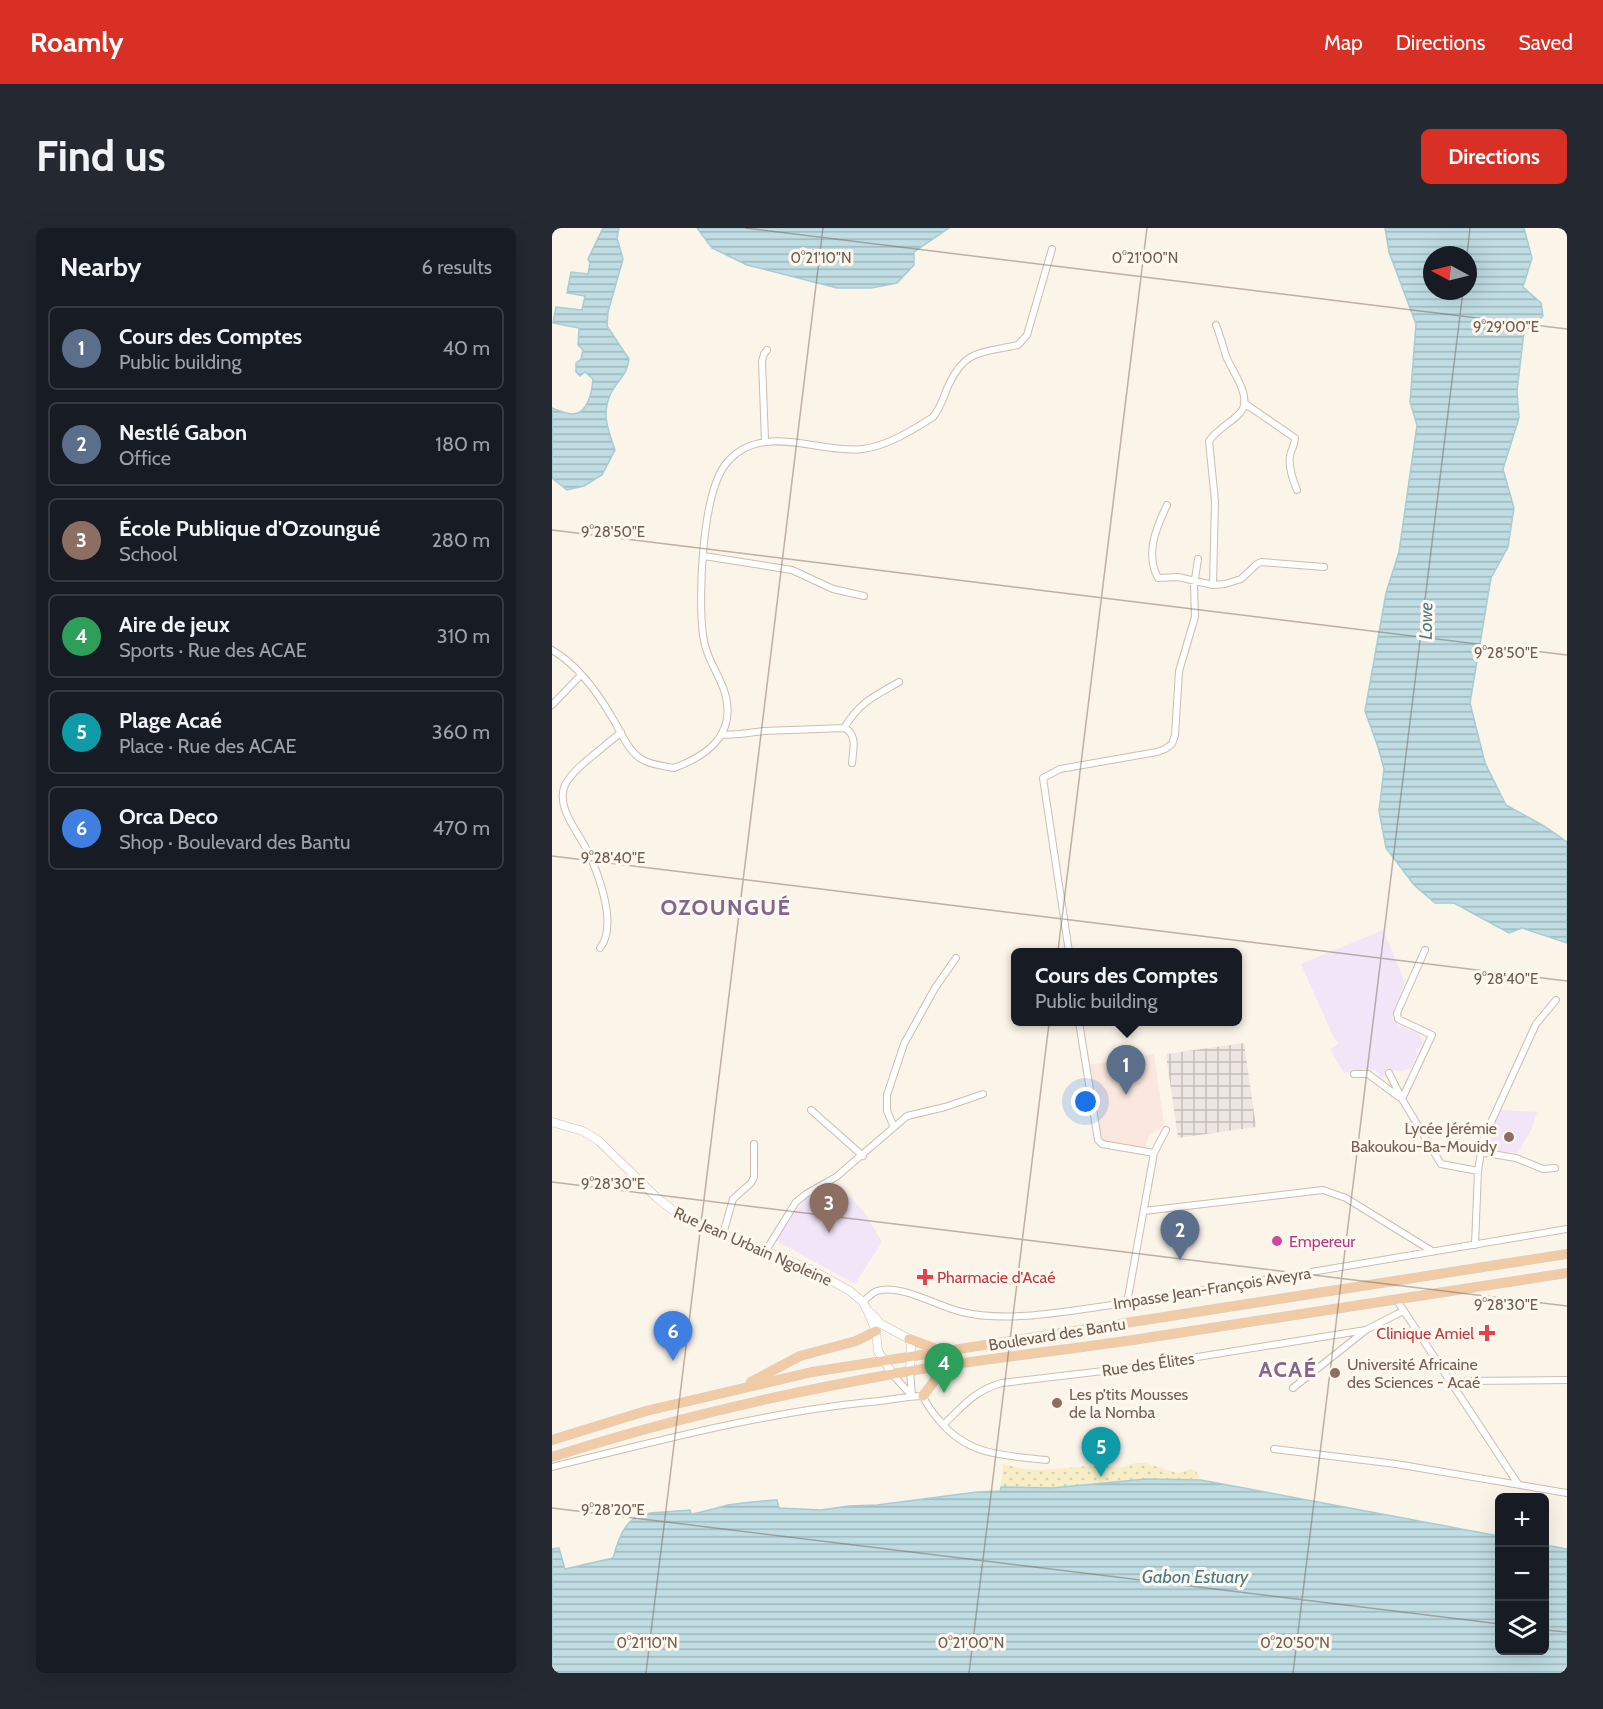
<!DOCTYPE html>
<html lang="en">
<head>
<meta charset="utf-8">
<style>
	:root { --surface:#171b24; --page:#242831; --text:#f1f3f6; --muted:#9ea1a6; --line:#363941; --accent:#d93025 }
	body { margin:0; font-family:Cabin,sans-serif; background:var(--page); color:var(--text) }
	.controls { position:absolute; right:18px; bottom:18px; display:grid; overflow:hidden; border-radius:9px; box-shadow:0 6px 24px #0002 }
	.controls button { width:54px; height:54px; display:grid; place-items:center; padding:0; border:0; border-bottom:2px solid var(--line); background:var(--surface); color:var(--text); font:30px sans-serif }
	.compass { position:absolute; left:871px; top:18px; width:54px; height:54px; border-radius:50%; background:var(--surface); box-shadow:0 6px 24px #0002; rotate:277deg }
	.you { position:absolute; left:534px; top:874px; width:21px; height:21px; margin:-15px; border:4px solid #fff; border-radius:50%; background:#1a73e8; box-shadow:0 0 0 9px #1a73e833 }
	.badge { display:grid; place-items:center; width:39px; height:39px; border-radius:50%; background:var(--accent); color:#fff; font-size:20px; font-weight:700 }
	.pin { position:absolute; translate:-50% -50px; filter:drop-shadow(0 2px 3px #0008) }
	.pin::after { content:''; position:absolute; top:32px; width:21px; height:18px; background:inherit; clip-path:polygon(0 0,100% 0,50% 100%) }
	.popup { position:absolute; left:459px; top:720px; width:231px; height:78px; box-sizing:border-box; display:grid; place-content:center; border-radius:9px; background:var(--surface); filter:drop-shadow(0 2px 4px #0005); font-size:20px; white-space:nowrap; color:var(--muted) }
	.popup b { font-size:22px; color:var(--text) }
	.popup::after { content:''; position:absolute; left:50%; top:100%; margin-left:-12px; border:12px solid transparent; border-top-color:var(--surface) }
	.list { margin:0; padding:0; list-style:none }
	h2 { display:flex; justify-content:space-between; align-items:center; height:78px; margin:0; padding:0 24px; font-size:26px }
	h2 small { font-size:20px; font-weight:400; color:var(--muted) }
	.list li { display:grid; grid-template-columns:39px 1fr auto; gap:18px; align-items:center; box-sizing:border-box; height:84px; margin:0 12px 12px; padding:0 12px; border:2px solid var(--line); border-radius:9px }
	.list b { display:block; font-size:22px; white-space:nowrap }
	.list p { margin:0; font-size:20px; white-space:nowrap; color:var(--muted) }
	.list em { font-size:20px; font-style:normal; color:var(--muted) }
	.icon { flex:none; width:33px; height:33px; fill:none; stroke:currentColor; stroke-width:2; stroke-linecap:round; stroke-linejoin:round }
	.map { position:relative; flex:none; width:1015px; height:1445px; overflow:hidden; border-radius:9px }
	header { display:flex; align-items:center; gap:36px; box-sizing:border-box; height:84px; padding:0 30px; background:var(--accent); color:#fff }
	header strong { font-size:28px }
	nav { display:flex; gap:33px; margin-inline-start:auto; font-size:21px }
	.intro { display:flex; align-items:center; justify-content:space-between; box-sizing:border-box; height:144px; padding:0 36px }
	h1 { margin:0; font-size:42px }
	.button { padding:15px 27px; border-radius:9px; background:var(--accent); color:#fff; font-size:21px; font-weight:700 }
	main { display:flex; gap:36px; padding:0 36px }
	aside { flex:1; background:var(--surface); border-radius:9px; box-shadow:0 6px 24px #0002 }
	.map>svg:first-child { display:block }
	.commercial { fill:#fae7de }
	.industrial { fill:url(#industrial-grid) }
	.education { fill:#f1e5f7 }
	.sand { fill:url(#sand-dots) }
	.water { fill:url(#water-rules); stroke:#a6ccd4; stroke-width:1.5; fill-rule:evenodd }
	.lines { fill:none; stroke-linecap:round; stroke-linejoin:round }
	.minor-casing { stroke:#ccbdb0; stroke-width:8 }
	.tertiary-casing { stroke:#ccbdb0; stroke-width:9 }
	.trunk-casing { stroke:#d8d2cd; stroke-width:10 }
	.minor { stroke:#fff; stroke-width:6 }
	.tertiary { stroke:#fff; stroke-width:8 }
	.trunk { stroke:#f1caa6; stroke-width:9 }
	.ticks { fill:none; stroke:#735d4e; stroke-width:1.5; stroke-opacity:0.45 }
	.education-dot { fill:#8d6e63; stroke:#fef8ef; stroke-width:2 }
	.hotel-dot { fill:#d1479c; stroke:#fef8ef; stroke-width:2 }
	.health-dot { fill:#e0444e; stroke:#fef8ef; stroke-width:2 }
	.labels { text-anchor:middle; stroke-width:6; stroke-linejoin:round; paint-order:stroke }
	.education-label { font-size:16px; fill:#785e54; stroke:#fef8ef; text-anchor:start }
	.hotel-label { font-size:16px; fill:#b23c85; stroke:#fef8ef; text-anchor:start }
	.street-label { font-size:16px; fill:#735d4e; stroke:#fef8ef }
	.health-label { font-size:16px; fill:#be3a42; stroke:#fef8ef; text-anchor:start }
	.water-label { font-size:18px; font-style:italic; fill:#4a7a85; stroke:#fef8ef }
	.district-label { font-size:22px; font-weight:bold; letter-spacing:1.5px; fill:#82668f; stroke:#fef8ef }
	.ticks-label { font-size:15px; text-anchor:middle; fill:#735d4e; stroke:#fef8ef; stroke-width:6; stroke-linejoin:round; paint-order:stroke }
</style>
</head>
<body>
<header>
<strong>Roamly</strong>
<nav><a>Map</a><a>Directions</a><a>Saved</a></nav>
</header>
<div class="intro"><h1>Find us</h1><a class="button">Directions</a></div>
<main>
<aside>
<h2>Nearby<small>6 results</small></h2>
<ul class="list">
<li><span class="badge" style="background:#5c6f8a">1</span><div><b>Cours des Comptes</b><p>Public building</p></div><em>40 m</em></li>
<li><span class="badge" style="background:#5c6f8a">2</span><div><b>Nestlé Gabon</b><p>Office</p></div><em>180 m</em></li>
<li><span class="badge" style="background:#8d6e63">3</span><div><b>École Publique d'Ozoungué</b><p>School</p></div><em>280 m</em></li>
<li><span class="badge" style="background:#2e9e5b">4</span><div><b>Aire de jeux</b><p>Sports · Rue des ACAE</p></div><em>310 m</em></li>
<li><span class="badge" style="background:#0f9aa8">5</span><div><b>Plage Acaé</b><p>Place · Rue des ACAE</p></div><em>360 m</em></li>
<li><span class="badge" style="background:#3f7fe0">6</span><div><b>Orca Deco</b><p>Shop · Boulevard des Bantu</p></div><em>470 m</em></li>
</ul>
</aside>
<div class="map">
<svg width="1015" height="1445" viewBox="0 0 1015 1445">
	<defs>
		<pattern id="industrial-grid" width="8" height="8" patternUnits="userSpaceOnUse" patternTransform="scale(1.5)"><rect width="8" height="8" fill="#ece7e2"/><path d="M0 4h8M4 0v8" fill="none" stroke="#c4beb9"/></pattern>
		<pattern id="sand-dots" width="8" height="8" patternUnits="userSpaceOnUse" patternTransform="scale(1.5)"><rect width="8" height="8" fill="#f7eec7"/><path d="M2 2h.1M6 6h.1" fill="none" stroke="#d7cead" stroke-width="1.8" stroke-linecap="round"/></pattern>
		<pattern id="water-rules" width="6" height="5" patternUnits="userSpaceOnUse" patternTransform="scale(1.5)"><rect width="6" height="5" fill="#bfdde3"/><path d="M0 2.5h6" fill="none" stroke="#a0b6ba"/></pattern>
	</defs>
	<rect width="100%" height="100%" fill="#fbf4e9"/>
	<path class="commercial" d="M602,826l10,71 -16,12 -3,11 -44,-6 -13,-77z"/>
	<path class="industrial" d="M692,815l12,84 -78,11 -12,-84z"/>
	<path class="education" d="M831,702l22,52 -13,36 8,8 19,8 4,6 -3,9 -3,-1 -2,4 3,1 -7,15 -12,4 -4,-2 -9,4 2,2 -7,2 -6,-9 -3,2 -7,-2 -21,4 -14,-24 9,-5 -5,-6 -33,-74z
		M949,882l36,2 -4,14 -15,27 -29,-3 -3,-3z
		M285,961l12,7 15,16 18,30 -27,42 -80,-44 30,-41z"/>
	<path class="sand" d="M584,1235h9l33,10 13,-4 5,2 5,9 -55,-1 -94,9 -51,-1 2,-23 22,5 15,1 65,-5 14,3z"/>
	<path class="water" d="M51,0h16l-2,10 6,21 -15,53 -1,14 22,33c-2,17 -11,20 -18,34 -10,21 -3,37 4,57l-13,25 -18,11 -17,4 -15,-12v-70c6,2 13,5 20,6 16,1 20,-23 21,-35l-8,-7 -5,4 -4,-4v-9l5,-4 2,-9 -5,-5 1,-17 -26,-5 3,-16 26,3 3,-14 -18,-3 4,-21 17,2 2,-11 -2,-4z
		M145,0h252l-35,24v13l-17,18 -26,5h-34l-90,-23 -35,-17z
		M833,0h139l8,30 -9,29 18,16 2,13 -19,16 -7,59 2,27 -16,51 11,39 -6,39 -17,31 -21,125 15,60 21,42 38,21 23,16v101l-45,-15 -13,5 -55,-30h-19l-21,-18 -28,-37 -7,-37 5,-42 -6,-22 -13,-36 21,-118 13,-41 18,-127 -7,-23 6,-78 -27,-72zM880,27h36v36h-36z
		M594,1251l55,1 298,56 1,114h45v-105l22,4v124h-1015v-124l7,-1 6,21 48,-11c14,-53 29,-43 77,-48l1,4c13,-2 25,-6 37,-9 16,-3 33,-4 49,-5l2,8 42,2 28,-4 28,-1 100,-13 23,-1 1,-4 51,1z"/>
	<g class="lines">
		<g class="minor-casing">
			<path id="minor" d="M692,175l51,35c0,8 -4,11 -5,18 -2,11 3,24 7,34
				M213,213l-3,-80 2,-7 3,-4
				M615,277c-11,23 -22,49 -9,73l20,-1 35,8 12,-1 16,-5 16,-15 4,-2 63,5
				M152,328l88,14 41,19 31,7
				M661,357l2,-84 -6,-60c8,-12 22,-18 31,-28 14,-15 -9,-43 -14,-57 -3,-10 -6,-21 -10,-31
				M0,422c26,15 46,43 61,69 8,13 16,34 30,41 9,5 21,6 31,8 35,-13 64,-35 50,-78 -7,-19 -19,-35 -21,-55 -5,-38 -1,-139 22,-170 34,-45 93,-11 138,-16 24,-3 50,-19 70,-32 8,-9 11,-22 16,-33 17,-36 35,-31 69,-39l9,-10 25,-86
				M0,477l29,-30
				M292,500c16,-26 29,-31 55,-46
				M169,507l19,-1 24,-3 80,-3c14,6 9,22 8,35
				M48,720c18,-22 -1,-73 -12,-96 -9,-19 -33,-45 -23,-67 7,-16 41,-39 56,-53
				M517,724l-26,-174 17,-9 97,-17 8,-3 7,-5 3,-9 4,-64 16,-54 -1,-31 4,-27
				M527,794l19,118 4,4 52,9
				M837,845l13,26 39,65 37,7
				M802,846h14l31,23
				M850,871l30,-64 -34,-16 -1,-6 28,-63
				M259,882l52,46
				M341,897l-6,-14v-16l17,-51 31,-56 21,-30
				M928,924l36,6 27,11 12,-1
				M592,983l179,-21 23,8 86,53
				M171,1006l10,-35 18,-16 3,-6v-33
				M923,1017l3,-74 5,-31 53,-116 20,-24
				M213,1024l31,-50 10,-8 30,-17 71,-61 38,-9 38,-13
				M844,1071l122,185
				M311,1074c4,-4 9,-9 14,-11 23,-8 62,16 85,21 49,12 115,-3 165,-9l440,-74
				M575,1075l27,-150 12,-23
				M358,1143l2,25
				M341,1147l19,21
				M901,1157l8,-4 106,-1
				M741,1160l73,-58 37,-19
				M391,1197c20,-19 32,-35 59,-42l127,-15 237,-38
				M722,1221l122,15 171,29
				M0,1239c105,-26 210,-54 317,-65 18,-1 37,-6 54,-6 4,10 9,16 16,24 29,36 64,35 107,40"/>
		</g>
		<g class="tertiary-casing">
			<path id="tertiary" d="M0,894l31,9 16,10 57,56 19,15 48,22 91,37 36,20 13,11 4,8 9,21 2,20 15,24
				M319,1085l10,11 28,15 2,7 -1,25"/>
		</g>
		<g class="trunk-casing">
			<path id="trunk" d="M357,1111l30,11
				M199,1154l49,-26 56,-15 20,-10
				M371,1168l12,-16 16,-15
				M0,1212l94,-29 166,-39 755,-118
				M0,1229c117,-38 237,-65 358,-86 78,-13 158,-21 236,-33 141,-21 281,-44 421,-65"/>
		</g>
		<use href="#minor" class="minor"/>
		<use href="#tertiary" class="tertiary"/>
		<use href="#trunk" class="trunk"/>
	</g>
	<path class="ticks" d="M193,0l822,101M915,27l3,-27M0,302l1015,125M0,628l1015,125M0,954l1015,124M0,1280l948,116M993,1402l22,2M94,1445l177,-1445M417,1445l178,-1445M741,1445l170,-1382"/>
	<g class="education-dot">
		<circle cx="957" cy="909" r="6"/>
		<circle cx="783" cy="1145" r="6"/>
		<circle cx="505" cy="1175" r="6"/>
	</g>
	<circle class="hotel-dot" cx="725" cy="1013" r="6"/>
	<g class="health-dot">
		<path d="M370 1040h6v6h6v6h-6v6h-6v-6h-6v-6h6z"/>
		<path d="M932 1096h6v6h6v6h-6v6h-6v-6h-6v-6h6z"/>
	</g>
	<g class="labels">
		<g class="education-label">
			<text x="945" y="906" text-anchor="end">Lycée Jérémie<tspan x="945" dy="18">Bakoukou-Ba-Mouidy</tspan></text>
			<text x="795" y="1142">Université Africaine<tspan x="795" dy="18">des Sciences - Acaé</tspan></text>
			<text x="517" y="1172">Les p’tits Mousses<tspan x="517" dy="18">de la Nomba</tspan></text>
		</g>
		<g class="hotel-label">
			<text x="737" y="1019">Empereur</text>
		</g>
		<g class="street-label">
			<text transform="translate(201 1018) rotate(24)" y="6">Rue Jean Urbain Ngoleine</text>
			<text transform="translate(660 1060) rotate(-9)" y="6">Impasse Jean-François Aveyra</text>
			<text transform="translate(505 1106) rotate(-9)" y="6">Boulevard des Bantu</text>
			<text transform="translate(596 1136) rotate(-8)" y="6">Rue des Élites</text>
		</g>
		<g class="health-label">
			<text x="385" y="1055">Pharmacie d'Acaé</text>
			<text x="922" y="1111" text-anchor="end">Clinique Amiel</text>
		</g>
		<g class="water-label">
			<text transform="translate(874 393) rotate(-89)" y="6">Lowe</text>
			<text x="643" y="1355">Gabon Estuary</text>
		</g>
		<g class="district-label">
			<text x="174" y="687">OZOUNGUÉ</text>
			<text x="736" y="1149">ACAÉ</text>
		</g>
	</g>
	<g class="ticks-label">
		<text x="269" y="35">0°21'10"N</text>
		<text x="593" y="35">0°21'00"N</text>
		<text x="954" y="104">9°29'00"E</text>
		<text x="61" y="309">9°28'50"E</text>
		<text x="954" y="430">9°28'50"E</text>
		<text x="61" y="635">9°28'40"E</text>
		<text x="954" y="756">9°28'40"E</text>
		<text x="61" y="961">9°28'30"E</text>
		<text x="954" y="1082">9°28'30"E</text>
		<text x="61" y="1287">9°28'20"E</text>
		<text x="95" y="1420">0°21'10"N</text>
		<text x="419" y="1420">0°21'00"N</text>
		<text x="743" y="1420">0°20'50"N</text>
	</g>
</svg>
<div class="controls">
<button>+</button>
<button>−</button>
<button><svg class="icon" aria-label="layers" viewBox="0 0 24 24"><path d="M12 4l9 5-9 5-9-5zM3 14l9 5 9-5"/></svg></button>
</div>
<svg class="compass" viewBox="-18 -18 36 36"><path d="M0-13l5 13h-10z" fill="#e53935"/><path d="M0 13l5-13h-10z" fill="#9ea1a6"/></svg>
<div class="you"></div>
<div class="pin badge" style="left:574px;top:867px;background:#5c6f8a">1</div>
<div class="popup"><b>Cours des Comptes</b>Public building</div>
<div class="pin badge" style="left:628px;top:1032px;background:#5c6f8a">2</div>
<div class="pin badge" style="left:277px;top:1005px;background:#8d6e63">3</div>
<div class="pin badge" style="left:392px;top:1165px;background:#2e9e5b">4</div>
<div class="pin badge" style="left:549px;top:1249px;background:#0f9aa8">5</div>
<div class="pin badge" style="left:121px;top:1133px;background:#3f7fe0">6</div>
</div>
</main>
</body>
</html>
